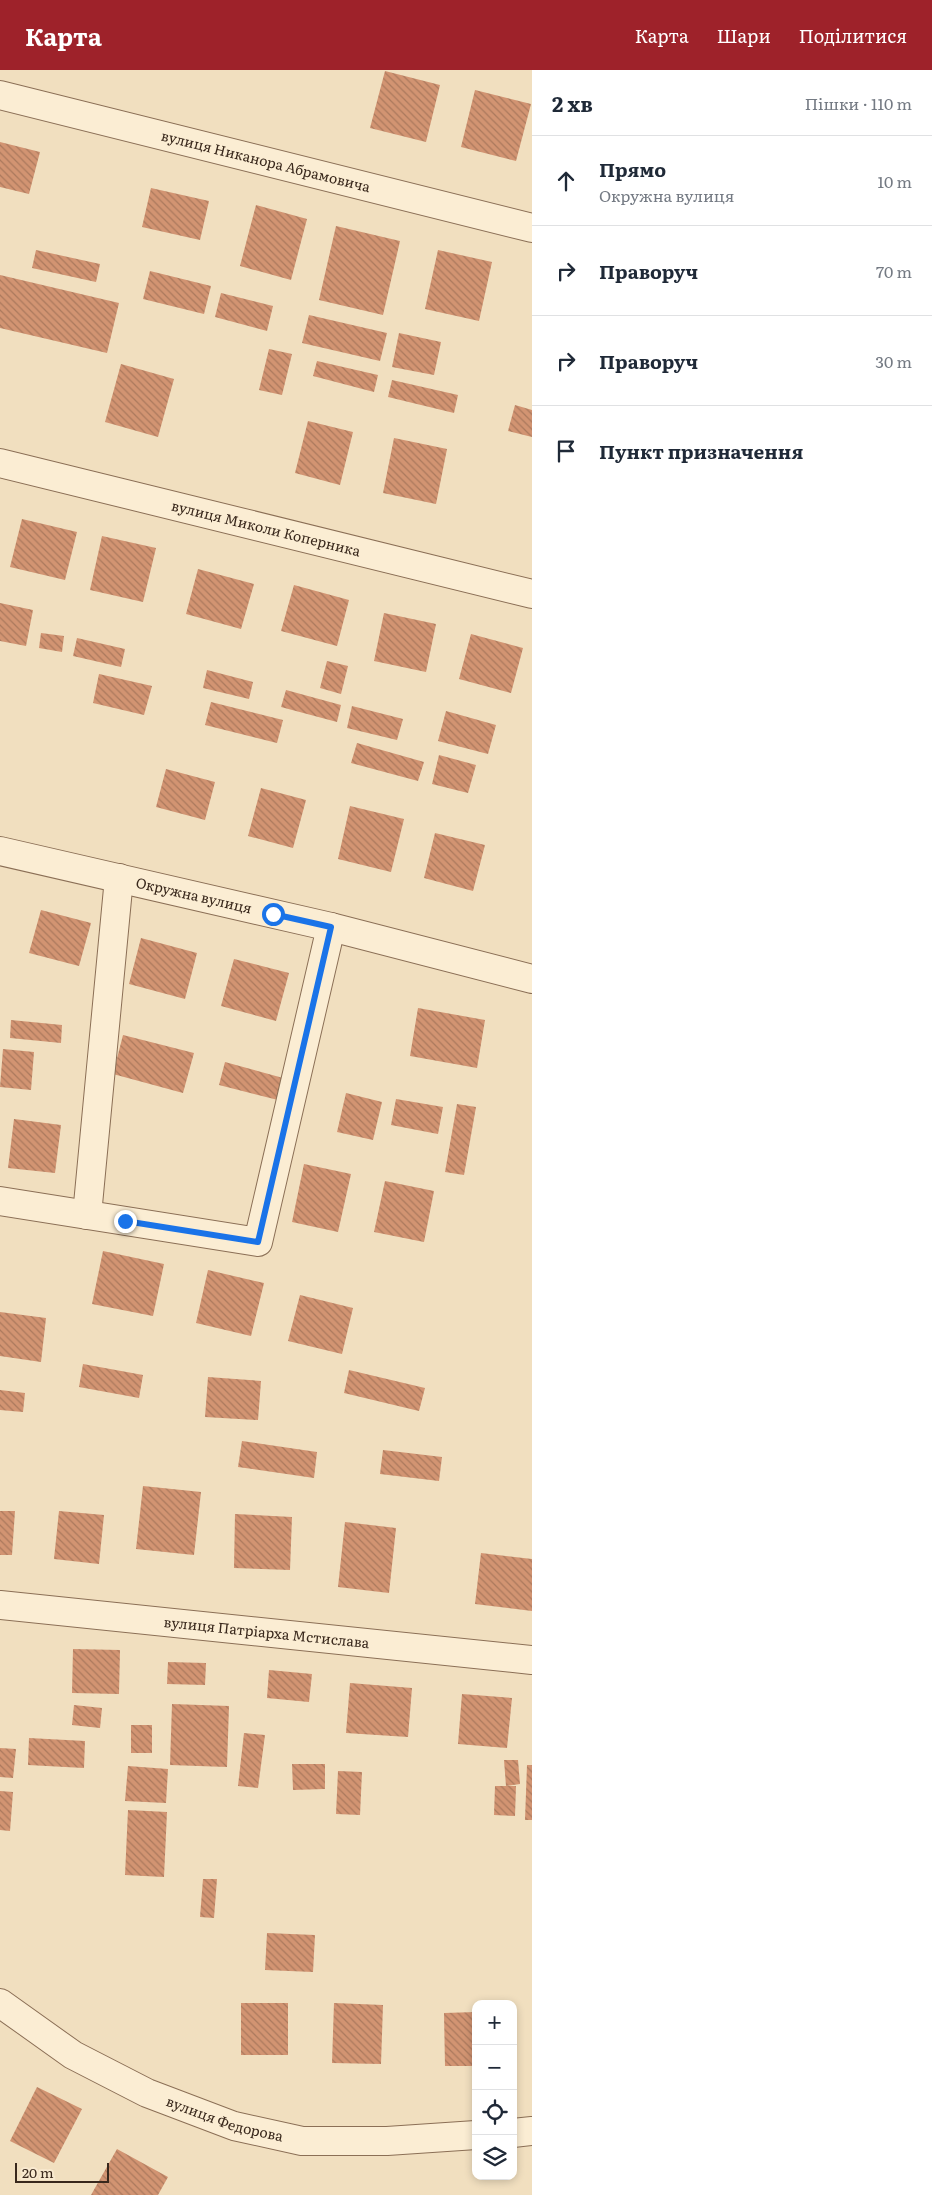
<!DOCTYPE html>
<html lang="uk">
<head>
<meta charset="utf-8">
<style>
	:root { --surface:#fff; --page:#f2f2f3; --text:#1f2937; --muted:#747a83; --line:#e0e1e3; --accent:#9e222a }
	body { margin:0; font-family:Literata,serif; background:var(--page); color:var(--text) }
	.controls { position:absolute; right:15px; bottom:15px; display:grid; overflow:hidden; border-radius:10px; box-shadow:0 2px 8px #0003 }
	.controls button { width:45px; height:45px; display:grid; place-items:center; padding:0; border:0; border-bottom:1px solid var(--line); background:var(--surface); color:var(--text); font:25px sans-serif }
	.scale { position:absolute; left:15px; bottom:12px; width:94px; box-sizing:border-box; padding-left:5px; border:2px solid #39281c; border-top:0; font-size:14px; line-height:18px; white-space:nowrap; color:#39281c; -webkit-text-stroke:4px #f8e9cf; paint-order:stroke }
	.stop { position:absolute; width:15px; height:15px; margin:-11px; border:4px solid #1a73e8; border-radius:50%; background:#fff }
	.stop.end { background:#1a73e8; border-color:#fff; box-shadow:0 1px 5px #0008 }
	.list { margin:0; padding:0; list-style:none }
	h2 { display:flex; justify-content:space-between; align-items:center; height:65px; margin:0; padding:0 20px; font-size:21px }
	h2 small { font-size:16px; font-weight:400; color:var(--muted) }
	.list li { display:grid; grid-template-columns:32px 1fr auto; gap:15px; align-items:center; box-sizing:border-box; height:90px; padding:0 20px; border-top:1px solid var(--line) }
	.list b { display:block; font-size:19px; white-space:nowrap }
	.list p { margin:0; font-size:16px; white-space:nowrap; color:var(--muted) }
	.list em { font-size:16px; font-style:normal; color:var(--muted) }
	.icon { flex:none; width:28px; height:28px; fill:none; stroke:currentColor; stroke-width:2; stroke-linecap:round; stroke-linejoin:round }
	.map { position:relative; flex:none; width:532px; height:2125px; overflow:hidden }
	header { display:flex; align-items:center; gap:30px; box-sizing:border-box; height:70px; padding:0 25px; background:var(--accent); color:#fff }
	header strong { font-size:24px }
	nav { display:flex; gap:28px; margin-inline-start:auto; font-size:18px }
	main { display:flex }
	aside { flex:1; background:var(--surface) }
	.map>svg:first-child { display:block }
	.building { fill:url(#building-back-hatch) }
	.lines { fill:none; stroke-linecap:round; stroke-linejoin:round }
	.street-casing { stroke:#8b6f56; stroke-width:30 }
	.street { stroke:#fbedd3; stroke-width:28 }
	.route { stroke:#1a73e8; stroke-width:6 }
	.labels { text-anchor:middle; stroke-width:4; stroke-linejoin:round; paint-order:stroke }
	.street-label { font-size:14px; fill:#39281c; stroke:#f8e9cf }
</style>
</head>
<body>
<header>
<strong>Карта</strong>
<nav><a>Карта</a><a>Шари</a><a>Поділитися</a></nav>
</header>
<main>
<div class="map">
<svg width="532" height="2125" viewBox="0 0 532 2125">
	<defs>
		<pattern id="building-back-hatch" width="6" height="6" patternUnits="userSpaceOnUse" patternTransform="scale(1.25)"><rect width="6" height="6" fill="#d29472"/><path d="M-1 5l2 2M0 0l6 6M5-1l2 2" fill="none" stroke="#ab795d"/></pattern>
	</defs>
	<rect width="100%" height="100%" fill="#f1dfbf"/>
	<path class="building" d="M385,1l55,14 -14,57 -56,-14z
		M475,20l56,14 -15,57 -55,-14z
		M0,72l40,10 -11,42 -29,-7z
		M151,118l58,13 -9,39 -58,-13z
		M256,135l51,14 -16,61 -51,-14z
		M336,156l64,15 -17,74 -64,-15z
		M36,180l64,14 -4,18 -64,-14z
		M438,180l54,12 -13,59 -54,-12z
		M150,201l61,15 -7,28 -61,-15z
		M0,205l119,28 -12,50 -107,-25z
		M221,223l52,13 -6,25 -52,-14z
		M309,245l78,18 -7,28 -78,-18z
		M399,263l42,9 -7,33 -42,-8z
		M269,279l23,5 -10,41 -23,-5z
		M317,291l61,14 -4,17 -61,-16z
		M121,294l53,15 -16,58 -53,-15z
		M392,310l66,15 -4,18 -66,-16z
		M515,335l17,5v27l-24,-6z
		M308,351l45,11 -13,53 -45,-12z
		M394,368l53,11 -11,55 -53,-11z
		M22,449l55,13 -12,48 -55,-13z
		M102,466l54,12 -13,54 -53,-12z
		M198,499l56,15 -13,45 -55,-15z
		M294,515l55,15 -12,46 -56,-15z
		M0,533l33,7 -7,36 -26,-5z
		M384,543l52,11 -10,48 -52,-11z
		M41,563l23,3 -2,16 -23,-4z
		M471,564l52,14 -12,45 -52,-14z
		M77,568l48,11 -4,18 -48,-11z
		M327,591l21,5 -7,28 -21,-6z
		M207,600l46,12 -4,17 -46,-11z
		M99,604l53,12 -8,29 -51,-12z
		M286,620l55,15 -4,17 -56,-15z
		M211,632l72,18 -6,23 -72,-18z
		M352,636l51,13 -6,21 -50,-12z
		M446,641l50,14 -8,29 -50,-13z
		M357,673l67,19 -6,19 -67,-18z
		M439,685l37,10 -8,28 -36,-9z
		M166,699l49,13 -10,38 -49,-13z
		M261,718l45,12 -13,48 -45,-12z
		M350,736l54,13 -13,53 -53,-13z
		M435,763l50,12 -12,46 -49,-13z
		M41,840l50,13 -12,43 -50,-13z
		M141,868l56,15 -12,46 -56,-15z
		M234,889l55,14 -13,48 -55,-15z
		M418,938l67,12 -8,48 -67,-12z
		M11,950l51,5 -1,18 -51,-5z
		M123,965l71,18 -11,40 -70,-19z
		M3,979l31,3 -3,38 -31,-3z
		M225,992l58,16 -5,22 -59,-15z
		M346,1023l36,9 -9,38 -36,-8z
		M396,1029l47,8 -5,27 -47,-9z
		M457,1034l19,3 -12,68 -19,-3z
		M14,1049l47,6 -6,48 -47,-5z
		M304,1094l47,10 -13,58 -46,-10z
		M385,1111l49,10 -10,51 -50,-10z
		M103,1181l61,13 -11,52 -61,-12z
		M208,1200l56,13 -13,53 -55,-13z
		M300,1225l53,13 -11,46 -54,-13z
		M0,1242l46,6 -5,44 -41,-6z
		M83,1294l60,11 -4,23 -60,-11z
		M349,1300l76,18 -6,23 -75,-18z
		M208,1307l53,4 -3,39 -53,-3z
		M0,1320l25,3 -2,19 -23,-2z
		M242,1371l75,11 -3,26 -76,-11z
		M383,1380l59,7 -3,24 -59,-7z
		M143,1416l58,6 -7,63 -58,-6z
		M0,1441h15l-3,44h-12z
		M59,1441l45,4 -5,49 -45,-5z
		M235,1444l57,3 -2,53 -56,-2z
		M345,1452l51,6 -7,65 -51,-6z
		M481,1483l51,6v52l-57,-7z
		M73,1579l47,1 -1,44 -47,-1z
		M168,1592l38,1 -1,22 -38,-1z
		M269,1600l43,4 -3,28 -42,-4z
		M350,1613l62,5 -4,49 -62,-4z
		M462,1624l50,4 -5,50 -49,-4z
		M172,1634l57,2 -2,61 -57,-2z
		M74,1635l28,3 -2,20 -28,-3z
		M131,1655h21v28h-21z
		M244,1663l21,2 -7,53 -20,-2z
		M29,1668l56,3 -1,27 -56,-3z
		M0,1678l16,1 -3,29 -13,-1z
		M504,1690h14l2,24 -14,2z
		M292,1694h33v25l-32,1z
		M527,1695h5v55h-7z
		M128,1696l40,3 -2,34 -41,-2z
		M338,1701l24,1 -2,43 -24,-1z
		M495,1716h21l-1,30 -21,-1z
		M0,1721l13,1 -3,39 -10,-1z
		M128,1740l39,2 -3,65 -39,-2z
		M203,1809h14l-3,39 -14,-1z
		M267,1863l48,2 -2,37 -48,-2z
		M241,1933h47v52h-47z
		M334,1933l49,2 -2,59 -49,-1z
		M476,1942v54h-31l-1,-53z
		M37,2017l45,22 -28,54 -44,-22z
		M117,2079l51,28 -10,18h-67z"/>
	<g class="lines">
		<g class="street-casing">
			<g id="street">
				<path id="s1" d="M0,25l532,133"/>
				<path id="s2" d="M0,393l532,131"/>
				<path id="s3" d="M0,781l331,76 201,52"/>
				<path d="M0,1131l258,41 73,-315"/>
				<path d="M87,1145l32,-337"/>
				<path id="s4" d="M0,1535l532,55"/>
				<path id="s5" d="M0,1933l73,52 74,38 87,33 68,15h85l89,-6"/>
				<path d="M513,2063l19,-2"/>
			</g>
		</g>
		<use href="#street" class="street"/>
	</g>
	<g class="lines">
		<path class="route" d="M125,1151l133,21 73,-315 -58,-13"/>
	</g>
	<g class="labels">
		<g class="street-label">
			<text dy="5" stroke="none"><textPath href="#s1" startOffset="274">вулиця Никанора Абрамовича</textPath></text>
			<text dy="5" stroke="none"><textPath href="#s2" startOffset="274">вулиця Миколи Коперника</textPath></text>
			<text dy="5" stroke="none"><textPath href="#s3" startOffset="199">Окружна вулиця</textPath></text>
			<text dy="5" stroke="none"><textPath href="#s4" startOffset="268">вулиця Патріарха Мстислава</textPath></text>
			<text dy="5" stroke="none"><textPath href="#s5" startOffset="255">вулиця Федорова</textPath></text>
		</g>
	</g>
</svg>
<div class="controls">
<button>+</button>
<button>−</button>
<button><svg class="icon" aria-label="locate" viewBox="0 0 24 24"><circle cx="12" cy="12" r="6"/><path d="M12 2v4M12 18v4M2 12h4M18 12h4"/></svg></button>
<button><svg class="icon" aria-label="layers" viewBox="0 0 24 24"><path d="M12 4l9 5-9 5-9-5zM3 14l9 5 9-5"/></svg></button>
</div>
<div class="scale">20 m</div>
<div class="stop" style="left:273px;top:844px"></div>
<div class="stop end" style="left:125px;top:1151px"></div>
</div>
<aside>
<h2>2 хв<small>Пішки · 110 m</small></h2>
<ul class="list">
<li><svg class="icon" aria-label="ahead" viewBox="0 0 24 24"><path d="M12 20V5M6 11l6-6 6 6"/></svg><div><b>Прямо</b><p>Окружна вулиця</p></div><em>10 m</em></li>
<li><svg class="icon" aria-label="right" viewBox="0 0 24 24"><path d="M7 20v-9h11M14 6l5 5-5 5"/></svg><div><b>Праворуч</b></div><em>70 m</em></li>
<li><svg class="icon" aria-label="right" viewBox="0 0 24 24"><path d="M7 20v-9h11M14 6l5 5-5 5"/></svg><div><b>Праворуч</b></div><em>30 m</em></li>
<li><svg class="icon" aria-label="arrive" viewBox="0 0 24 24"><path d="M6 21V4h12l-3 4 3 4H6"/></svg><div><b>Пункт призначення</b></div></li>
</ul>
</aside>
</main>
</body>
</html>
